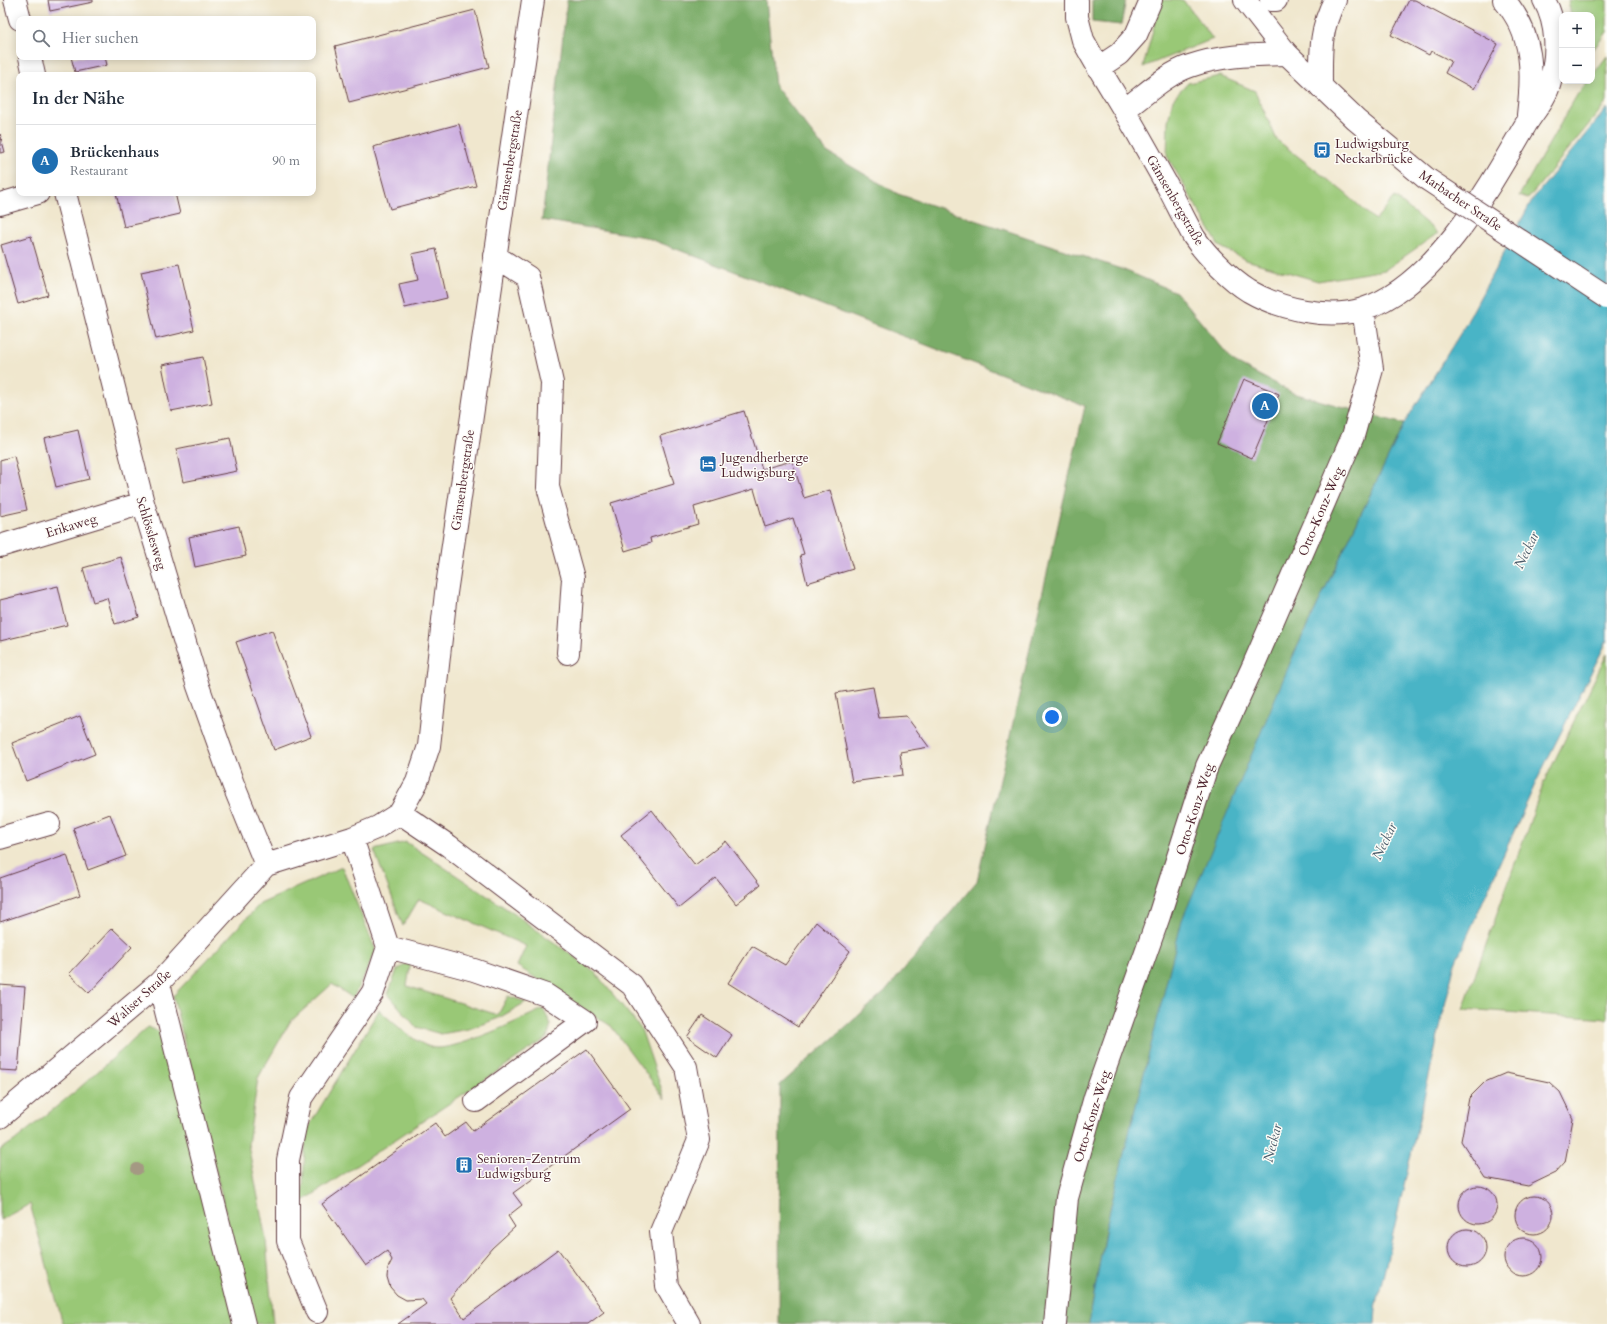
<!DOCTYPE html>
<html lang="de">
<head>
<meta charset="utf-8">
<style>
	:root { --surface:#fff; --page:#f6f6f7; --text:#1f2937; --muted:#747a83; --line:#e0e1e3; --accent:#1f6fb2 }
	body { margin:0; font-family:Cardo,serif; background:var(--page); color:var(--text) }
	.controls { position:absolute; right:12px; top:12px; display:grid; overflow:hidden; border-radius:8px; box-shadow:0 2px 10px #0003 }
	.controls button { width:36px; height:36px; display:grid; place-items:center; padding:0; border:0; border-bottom:1px solid var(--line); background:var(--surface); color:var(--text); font:20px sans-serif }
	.you { position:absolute; left:1052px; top:717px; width:14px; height:14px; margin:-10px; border:3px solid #fff; border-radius:50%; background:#1a73e8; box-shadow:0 0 0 6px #1a73e833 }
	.badge { display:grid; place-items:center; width:26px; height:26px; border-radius:50%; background:var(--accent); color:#fff; font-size:13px; font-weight:700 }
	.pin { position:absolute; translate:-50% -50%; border:2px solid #fff; box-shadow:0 1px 4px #0006 }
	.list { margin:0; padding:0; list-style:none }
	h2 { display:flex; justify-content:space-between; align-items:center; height:52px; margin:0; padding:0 16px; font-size:17px }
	h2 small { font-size:13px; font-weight:400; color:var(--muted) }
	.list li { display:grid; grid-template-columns:26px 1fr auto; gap:12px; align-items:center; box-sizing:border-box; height:72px; padding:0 16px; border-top:1px solid var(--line) }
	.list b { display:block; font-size:15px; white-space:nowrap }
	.list p { margin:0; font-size:13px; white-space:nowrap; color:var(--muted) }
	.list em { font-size:13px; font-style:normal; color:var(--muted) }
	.icon { flex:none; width:22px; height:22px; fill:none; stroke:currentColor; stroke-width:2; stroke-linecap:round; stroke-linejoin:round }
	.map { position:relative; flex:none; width:1607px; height:1324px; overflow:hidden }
	.search { position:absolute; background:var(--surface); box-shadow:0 2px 10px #0003; left:16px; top:16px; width:300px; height:44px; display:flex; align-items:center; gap:10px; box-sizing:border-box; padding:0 14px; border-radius:8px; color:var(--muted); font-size:15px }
	.panel { position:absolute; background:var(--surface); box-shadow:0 2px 10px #0003; left:16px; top:72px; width:300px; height:124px; border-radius:8px }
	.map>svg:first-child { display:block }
	.green { fill:#99c876; stroke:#727450 }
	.forest { fill:#7aac67; stroke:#626649 }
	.water { fill:#49b4c6; stroke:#4a6a78 }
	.building { fill:#ceb1e0 }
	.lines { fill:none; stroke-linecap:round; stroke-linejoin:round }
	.minor-casing { stroke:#633d43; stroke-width:24 }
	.major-casing { stroke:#633d43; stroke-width:24 }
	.minor { stroke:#fff; stroke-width:22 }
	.major { stroke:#fff; stroke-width:22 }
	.major-bridge-casing { stroke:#633d43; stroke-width:24; stroke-linecap:butt }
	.major-bridge { stroke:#fff; stroke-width:22 }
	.tree { fill:#a49983 }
	.labels { text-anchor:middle; stroke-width:3; stroke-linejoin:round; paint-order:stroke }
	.poi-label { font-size:13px; fill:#4a1f2b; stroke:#fdfcf7; text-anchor:start }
	.street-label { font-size:13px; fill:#4a1f2b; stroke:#fdfcf7 }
	.water-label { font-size:14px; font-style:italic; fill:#4a5b69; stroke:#fdfcf7 }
</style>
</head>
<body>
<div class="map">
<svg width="1607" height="1324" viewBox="0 0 1607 1324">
	<rect width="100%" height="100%" fill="#fdfcf7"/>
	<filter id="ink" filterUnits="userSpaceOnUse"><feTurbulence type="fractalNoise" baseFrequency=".025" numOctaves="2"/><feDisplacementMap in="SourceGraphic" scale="8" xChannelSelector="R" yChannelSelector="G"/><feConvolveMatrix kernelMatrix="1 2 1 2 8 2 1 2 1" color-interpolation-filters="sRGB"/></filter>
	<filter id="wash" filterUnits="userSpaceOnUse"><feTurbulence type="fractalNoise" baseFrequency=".012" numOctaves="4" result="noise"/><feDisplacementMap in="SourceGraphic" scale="16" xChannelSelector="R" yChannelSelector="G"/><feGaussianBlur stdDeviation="0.9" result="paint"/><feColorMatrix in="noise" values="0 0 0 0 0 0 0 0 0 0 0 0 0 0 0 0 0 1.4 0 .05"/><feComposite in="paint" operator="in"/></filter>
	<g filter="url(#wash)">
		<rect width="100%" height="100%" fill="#f0e7ce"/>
		<path class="green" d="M1161,0h22l30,39 -70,28z
			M1568,0h39v32l-15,19v-36h-21z
			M1607,56v46l-79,97 -9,-3 58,-101 11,-14h4v-5z
			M1220,76l35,15 22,49 68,53 30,27 20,-23 43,36 -53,37 -67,11 -72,-21 -27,-14 -52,-90 1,-35 5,-22 15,-16z
			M1607,654v365l-144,-10 81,-227z
			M406,842l107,71 81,58 47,58 24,70 -54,-73 -94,-60 9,-20 -107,-47 -16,27 -29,-76z
			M342,867l34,84 -23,47 -21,-14 -42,38 -32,56 -10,66 18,96 7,84h-20l-80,-328 87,-92z
			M411,961l-4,25 91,29 10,-19 18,6 -27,16 -30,11 -28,5 -25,-7 -28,-33 9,-24z
			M543,1009l8,15 -4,14 -245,164 4,-71 73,-121c13,11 40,38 58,38 25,0 82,-28 106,-39z
			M148,1027l17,7 71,290h-173l-33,-120 -30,16v-70l14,-9 63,-51z"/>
		<path class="forest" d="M567,0h199l9,86 52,66 71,42 226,76 52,22 58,70 59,31 111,31 -111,232 -187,570 -17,98h-310l1,-239 105,-93 92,-111 108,-475 -440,-169 -103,-17z
			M1092,0h34l-5,25 -29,-3z"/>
		<path class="water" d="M1607,108v533l-71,141 -82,184 -78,342 -1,16h-286l17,-98 76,-306 111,-264 111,-232 59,-95 69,-129z"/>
		<g id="blocks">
			<path class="building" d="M48,0h45v2l-43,9z
				M1409,0h6l83,44 -24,45 -29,-16 6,-12 -20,-10 -2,4 -38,-20z
				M475,10l14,57 -140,36 -14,-57z
				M71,57h34l2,8 -32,7z
				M459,124l17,62 -86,23 -17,-62z
				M0,134l5,18 -5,1z
				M116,193h59l5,21 -56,13z
				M31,236l17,59 -30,9 -17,-59z
				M436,249l11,49 -42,10 -6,-24 19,-4 -6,-26z
				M179,264l15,66 -38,9 -15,-67z
				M203,357l9,46 -41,8 -9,-46z
				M1244,379l35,15 -27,64 -35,-15z
				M744,411l18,58 30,-8 12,37 26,-8 23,79 -46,14 -7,-28 4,-1 -11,-36 -28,9 -11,-38 -60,18 4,17 -48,14 1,5 -26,8 -14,-48 63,-19 -14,-48z
				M78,430l11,49 -33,8 -12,-49z
				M230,438l7,33 -54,11 -7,-33z
				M14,456l13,54 -27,6v-56z
				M239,526l7,30 -51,11 -6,-30z
				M121,557l18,60 -24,7 -8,-26 -14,4 -10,-34z
				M58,586l9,39 -67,16v-41z
				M272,630l39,106 -37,14 -38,-108z
				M873,687l6,31 27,-2 23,31 -29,5 3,23 -51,7 -16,-89z
				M80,716l15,38 -69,27 -14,-38z
				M652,810l43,55 31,-24 34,44 -24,19 -20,-26 -37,30 -58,-73z
				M110,814l16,42 -38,14 -15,-42z
				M67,855l13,40 -80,27v-44z
				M816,922l34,29 -52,76 -70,-44 24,-37 33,19z
				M112,928l20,19 -43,46 -20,-19z
				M0,985l25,2 -7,84 -18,-1z
				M702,1015l30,20 -15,23 -30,-21z
				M587,1049l43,60 -117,84 9,12 -14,11 7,11 -23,21 -42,50 14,20 94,-69 46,63 -16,12h-190l28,-20 -4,-5 -16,1 -9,-5 -7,-8 -3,-10 1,-9 4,-8 -5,-9 -21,15 -44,-62 113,-81 10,14 21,-15 7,9z
				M1506,1073l43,9 11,10 13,27 -8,43 -10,11 -27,13 -43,-8 -24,-37 8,-43 16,-16z
				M1459 1205a19 19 0 1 1 38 0a19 19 0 1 1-38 0Z
				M1515 1215a19 19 0 1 1 38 0a19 19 0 1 1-38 0Z
				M1448 1248a19 19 0 1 1 38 0a19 19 0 1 1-38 0Z
				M1504 1257a19 19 0 1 1 38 0a19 19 0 1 1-38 0Z"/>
		</g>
	</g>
	<g filter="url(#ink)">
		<use href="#blocks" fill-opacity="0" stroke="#633d43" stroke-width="1"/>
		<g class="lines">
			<g class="minor-casing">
				<path id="minor" d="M15,0l5,19
					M1077,0v17l6,23c17,32 37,62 55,94 10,18 20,35 30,53 9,17 17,34 26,50 12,18 37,43 55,54 31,18 79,29 114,18 72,-23 127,-123 163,-185 8,-13 20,-26 24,-42 8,-26 8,-57 -6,-82
					M1271,0h5
					M1504,0c30,35 29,72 24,115
					M30,57l4,18
					M1098,68l21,-14 17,-19 15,-35
					M1321,87c0,-33 -2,-57 14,-87
					M1124,110c21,-15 42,-36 66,-44 31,-11 65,-11 97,-12
					M65,193l78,310 55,183 35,98 33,81
					M0,204l38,-11
					M495,256l33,21 24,106 -4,104 25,91 -5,75
					M0,546l143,-43
					M400,813l49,33 183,139 54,82 13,73 -38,92 6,54 22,38
					M0,838l49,-14
					M266,865l86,-27 26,-11 22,-14 17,-31 12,-36 17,-153 87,-593
					M388,947l86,23 72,25 39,26 -109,80
					M159,983l85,341
					M0,1117l159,-134 107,-118
					M317,1312l-29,-71v-81l13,-62 72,-106 15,-45 -36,-109
					M1055,1324l12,-126 28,-101 64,-181 48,-150 47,-102 99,-228 19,-67 -9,-60"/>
			</g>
			<g class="major-casing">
				<path id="major" d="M1245,0l42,54 69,66 71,59"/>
			</g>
			<use href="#minor" class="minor"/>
			<use href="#major" class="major"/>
			<g class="major-bridge-casing">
				<path id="major-bridge" d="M1427,179l180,119"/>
			</g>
			<use href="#major-bridge" class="major-bridge"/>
		</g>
		<circle class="tree" cx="137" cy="1169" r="6"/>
	</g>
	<defs>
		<g id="bus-square" transform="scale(0.9)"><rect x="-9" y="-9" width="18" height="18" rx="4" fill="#1f6fb2" stroke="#fdfcf7"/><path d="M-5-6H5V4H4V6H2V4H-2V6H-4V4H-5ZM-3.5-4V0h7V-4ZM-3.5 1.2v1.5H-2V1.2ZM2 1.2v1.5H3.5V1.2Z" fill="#fff"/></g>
		<g id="hotel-square" transform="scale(0.9)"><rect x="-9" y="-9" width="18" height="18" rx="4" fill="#1f6fb2" stroke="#fdfcf7"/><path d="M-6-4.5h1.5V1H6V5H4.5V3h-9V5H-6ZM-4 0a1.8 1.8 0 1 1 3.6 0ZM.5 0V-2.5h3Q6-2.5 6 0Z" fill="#fff"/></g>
		<g id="building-square" transform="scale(0.9)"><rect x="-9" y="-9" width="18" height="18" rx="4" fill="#1f6fb2" stroke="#fdfcf7"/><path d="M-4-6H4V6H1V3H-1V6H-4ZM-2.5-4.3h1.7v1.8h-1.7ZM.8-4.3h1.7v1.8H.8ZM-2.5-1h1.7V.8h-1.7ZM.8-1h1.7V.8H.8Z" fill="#fff"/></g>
	</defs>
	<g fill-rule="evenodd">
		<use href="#bus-square" x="1322" y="150"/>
		<use href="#hotel-square" x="708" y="464"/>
		<use href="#building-square" x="464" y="1165"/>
	</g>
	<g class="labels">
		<g class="poi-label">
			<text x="1335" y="148">Ludwigsburg<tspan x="1335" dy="15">Neckarbrücke</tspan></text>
			<text x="721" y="462">Jugendherberge<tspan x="721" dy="15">Ludwigsburg</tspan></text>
			<text x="477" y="1163">Senioren-Zentrum<tspan x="477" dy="15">Ludwigsburg</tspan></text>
		</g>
		<g class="street-label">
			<text transform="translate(509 160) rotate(-81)" y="5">Gämsenbergstraße</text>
			<text transform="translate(1176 200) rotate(60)" y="5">Gämsenbergstraße</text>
			<text transform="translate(1461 200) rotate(34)" y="5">Marbacher Straße</text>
			<text transform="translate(462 480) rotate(-82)" y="5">Gämsenbergstraße</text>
			<text transform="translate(1320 511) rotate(-67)" y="5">Otto-Konz-Weg</text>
			<text transform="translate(71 525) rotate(-17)" y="5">Erikaweg</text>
			<text transform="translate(152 533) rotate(73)" y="5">Schlösslesweg</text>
			<text transform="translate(1194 809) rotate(-72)" y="5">Otto-Konz-Weg</text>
			<text transform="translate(139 998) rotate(-42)" y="5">Waliser Straße</text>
			<text transform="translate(1091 1116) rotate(-73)" y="5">Otto-Konz-Weg</text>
		</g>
		<g class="water-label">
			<text transform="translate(1526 550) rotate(-64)" y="5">Neckar</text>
			<text transform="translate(1384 841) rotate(-64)" y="5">Neckar</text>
			<text transform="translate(1272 1143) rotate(-76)" y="5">Neckar</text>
		</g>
	</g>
</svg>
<div class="controls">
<button>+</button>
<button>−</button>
</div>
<div class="you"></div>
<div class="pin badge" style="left:1265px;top:406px">A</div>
<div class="search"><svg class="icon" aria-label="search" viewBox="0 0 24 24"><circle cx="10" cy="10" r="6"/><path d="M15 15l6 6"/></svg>Hier suchen</div>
<section class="panel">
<h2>In der Nähe<small></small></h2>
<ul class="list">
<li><span class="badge">A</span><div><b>Brückenhaus</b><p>Restaurant</p></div><em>90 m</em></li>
</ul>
</section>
</div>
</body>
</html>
